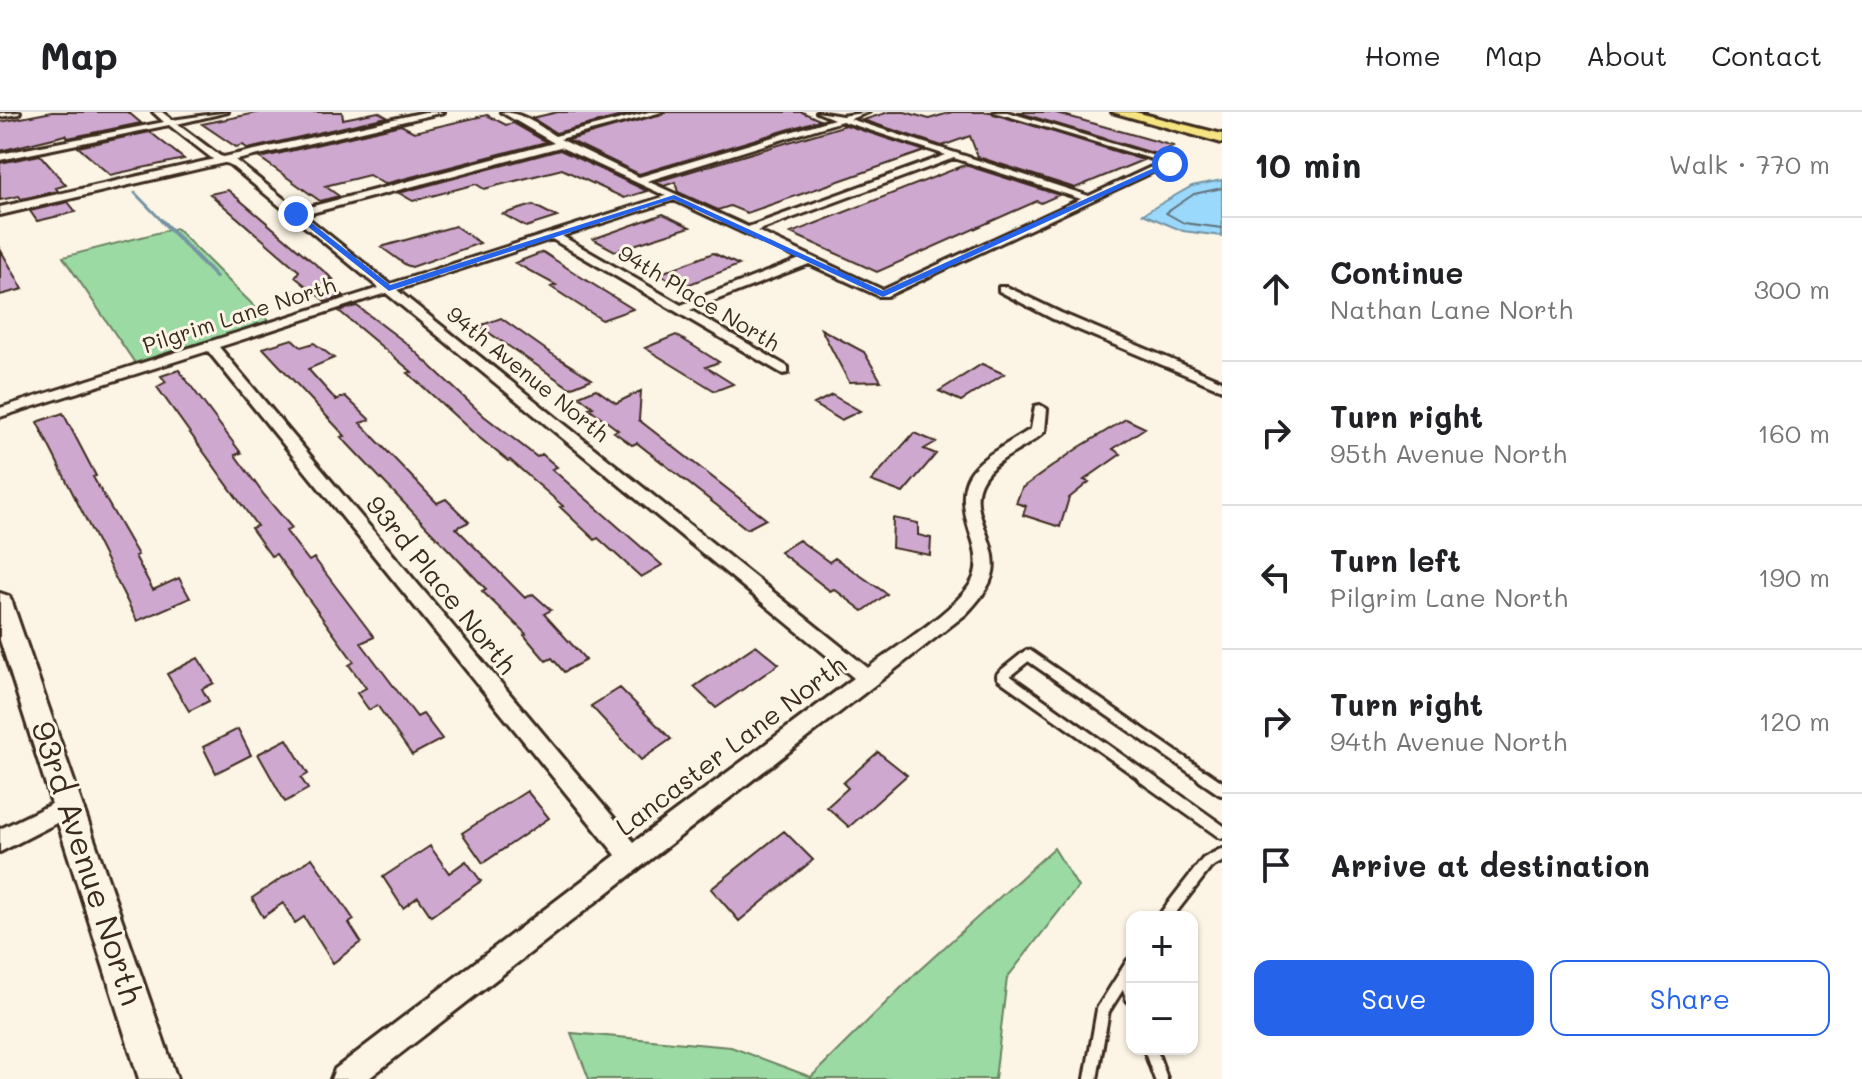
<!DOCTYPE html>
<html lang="en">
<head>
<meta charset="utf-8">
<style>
	:root { --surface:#fff; --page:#f2f2f2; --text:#202124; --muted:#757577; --line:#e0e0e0; --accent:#2563eb }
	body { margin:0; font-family:Mali,sans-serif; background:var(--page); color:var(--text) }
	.controls { position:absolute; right:24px; bottom:24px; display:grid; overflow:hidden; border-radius:16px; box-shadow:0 2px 6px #0004 }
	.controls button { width:72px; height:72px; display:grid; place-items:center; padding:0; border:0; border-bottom:2px solid var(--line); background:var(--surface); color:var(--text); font:40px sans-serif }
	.stop { position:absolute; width:24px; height:24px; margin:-18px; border:6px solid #2563eb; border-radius:50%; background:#fff }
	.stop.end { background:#2563eb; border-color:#fff; box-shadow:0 2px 8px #0008 }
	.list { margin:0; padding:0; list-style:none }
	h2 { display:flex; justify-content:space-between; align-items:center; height:104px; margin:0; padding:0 32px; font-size:34px }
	h2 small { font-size:26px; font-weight:400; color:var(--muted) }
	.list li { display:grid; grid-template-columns:52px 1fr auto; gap:24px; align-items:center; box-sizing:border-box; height:144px; padding:0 32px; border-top:2px solid var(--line) }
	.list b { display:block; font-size:30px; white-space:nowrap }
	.list p { margin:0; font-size:26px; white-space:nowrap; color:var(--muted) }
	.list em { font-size:26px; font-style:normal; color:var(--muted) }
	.actions { display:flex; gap:16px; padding:24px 32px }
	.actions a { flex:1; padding:18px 0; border:2px solid var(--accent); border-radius:16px; text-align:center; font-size:28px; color:var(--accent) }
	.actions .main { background:var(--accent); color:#fff }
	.icon { flex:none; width:44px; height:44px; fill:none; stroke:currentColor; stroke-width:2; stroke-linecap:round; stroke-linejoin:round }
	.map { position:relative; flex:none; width:1222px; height:967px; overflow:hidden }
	header { display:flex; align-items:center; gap:48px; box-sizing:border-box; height:112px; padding:0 40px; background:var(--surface); border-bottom:2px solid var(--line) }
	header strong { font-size:38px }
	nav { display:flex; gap:44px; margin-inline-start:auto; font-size:28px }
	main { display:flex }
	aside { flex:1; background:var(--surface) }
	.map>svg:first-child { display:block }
	.green { fill:#9bdaa3; stroke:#6b8260; stroke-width:2 }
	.water { fill:#9ad9fc; stroke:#7493a3; stroke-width:2 }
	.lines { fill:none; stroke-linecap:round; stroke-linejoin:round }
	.shore { stroke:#617077; stroke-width:2 }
	.stream-far1 { stroke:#7493a3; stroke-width:3 }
	.stream { stroke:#7493a3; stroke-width:4 }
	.building { fill:#cfa8d0; stroke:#3b2a1e; stroke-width:2 }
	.lane-far1-casing { stroke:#3b2a1e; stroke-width:16 }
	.lane-casing { stroke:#3b2a1e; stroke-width:18 }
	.street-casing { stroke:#3b2a1e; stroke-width:6 }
	.secondary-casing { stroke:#3b2a1e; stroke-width:6 }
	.highway-casing { stroke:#3b2a1e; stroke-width:6 }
	.lane-far1 { stroke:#fcf5e5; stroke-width:10 }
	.lane { stroke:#fcf5e5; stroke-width:12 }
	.street { fill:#fcf5e5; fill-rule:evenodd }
	.secondary { fill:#fcf5e5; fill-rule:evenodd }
	.highway { fill:#f6e381; fill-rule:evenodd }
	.route { fill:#2563eb }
	.labels { text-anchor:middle; stroke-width:6; stroke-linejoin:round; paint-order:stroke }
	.far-street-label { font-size:22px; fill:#3b2a1e; stroke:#fcf5e5 }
	.street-label { font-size:26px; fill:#3b2a1e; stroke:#fcf5e5 }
	.near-street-label { font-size:32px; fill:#3b2a1e; stroke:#fcf5e5 }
</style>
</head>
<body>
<header>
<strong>Map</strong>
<nav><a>Home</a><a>Map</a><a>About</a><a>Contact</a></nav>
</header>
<main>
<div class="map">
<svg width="1222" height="967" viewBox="0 0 1222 967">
	<rect width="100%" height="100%" fill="#fcf5e5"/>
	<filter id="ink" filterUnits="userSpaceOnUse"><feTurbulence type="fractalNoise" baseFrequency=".0125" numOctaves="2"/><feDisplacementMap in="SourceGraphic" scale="16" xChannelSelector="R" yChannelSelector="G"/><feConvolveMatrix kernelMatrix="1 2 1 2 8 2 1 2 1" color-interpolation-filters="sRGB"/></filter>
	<g filter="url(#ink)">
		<path class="green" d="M176,116l93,93 -134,42 -72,-106z
			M1054,736l24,39 -71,91 -12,101h-406l-18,-46 160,14 80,30 104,-103z"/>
		<path class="water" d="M1222,68v56l-39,-5 -40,-17 49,-28z"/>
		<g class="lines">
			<path class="shore" d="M1222,76l-28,6 -28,19 18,10 38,5"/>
			<path class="stream-far1" d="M135,81l28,29"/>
			<path class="stream" d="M161,108l55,57"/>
		</g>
		<path class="building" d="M52,0h76l13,11 -73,15 -2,-3 -66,16v-29z
			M261,0h81l1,7 35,-7 9,5 -139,32 -5,-4 -7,2 -34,-23z
			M558,0h79l-81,21 -24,-15z
			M665,0h137l18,8 -181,54 -70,-34z
			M889,0h16l24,7 23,-7h39l152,48 -68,28 -97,-31 -8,-21 -28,10 -79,-26z
			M1017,0h36l120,34 -17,8z
			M487,3l19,10 7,-2 33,19 -162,42 -15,-9 -44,11 14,10 -19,5 -60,-43 141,-33 13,7z
			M846,13l79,26 -178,62 -17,-7 -12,4 -40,-18 -3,-10 -11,4 -9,-4z
			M150,20l34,27 -74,16 -32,-28z
			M560,38l87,41 -23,7 -62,-29 -78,20 -8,-5 -63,17 -14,-8z
			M40,43l26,30 -10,3 2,3 -37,8 -2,-3 -19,4v-37z
			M965,53l94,30 -18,8 -4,-2 -160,71 -86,-39z
			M228,78l105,89 -8,2 19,15 -18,6 -31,-25 4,-6 -89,-77z
			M68,90l8,10 -39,9 -7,-10z
			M533,93l24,12 -31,10 -23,-13z
			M663,102l27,13 -75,24 -22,-12z
			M455,114l25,17 -68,24 -6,-2 -25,-18z
			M0,137l23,40 -23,6z
			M543,140l38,25 52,32 -31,11 -51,-33 5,-2 -41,-22z
			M713,141l26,12 -57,22 -23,-13z
			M357,194l49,37 78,73 53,41 5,-3 15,13 -5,2 110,96 -21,12 -43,-39 -3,2 -35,-33 3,-1 -53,-46 -2,1 -32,-26 -68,-62 4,-1 -73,-61z
			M501,206l48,34 43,27 -22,9 -91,-62z
			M821,217l43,23 17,29 -32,1z
			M676,223l43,27 -13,5 27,17 -18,7 -70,-43z
			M292,227l9,8 13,-4 20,15 -26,11 28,31 9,-4 25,24 -10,3 77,80 9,-4 23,23 -13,6 69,70 8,-4 18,16 -7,4 42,46 -22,12 -12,-14 -6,3 -22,-26 2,-1 -44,-43 4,-2 -145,-152 4,-1 -82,-88z
			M982,252l22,10 -43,27 -22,-10z
			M179,258l62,83 -6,2 29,40 28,33 -6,3 23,30 5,-3 60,79 -13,6 56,74 6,-3 19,25 -30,16 -35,-50 -8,5 -12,-17 9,-5 -17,-23 5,-3 -78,-108 -5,2 -20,-28 6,-2 -100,-139 9,-5 -5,-6z
			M596,277l20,14 25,-12 -2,29 127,99 -19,10 -110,-86 -5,2 -18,-13 4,-2 -29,-22 4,-1 -14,-11z
			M832,283l28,16 -19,9 -27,-16z
			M63,301l33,63 -3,1 45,78 -3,1 18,34 26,-12 11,20 -53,23 -100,-199z
			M1126,307l19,9 -32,21 8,5 -37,26 5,2 -20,16 -9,29 -37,-12 3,-9 -10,-3 6,-15 56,-40z
			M914,321l22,9 -12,7 12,5 -33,39 -32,-12z
			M893,406l25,5v12l13,3 -1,17 -38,-7z
			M799,428l30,22 6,-4 52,36 -24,17 -29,-22 -4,2 -50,-39z
			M756,533l23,19 -63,44 -22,-21z
			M198,546l16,25 -12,6 7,12 -20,10 -22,-37z
			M620,576l51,51 -30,21 -50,-54z
			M238,617l13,26 -35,18 -13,-26z
			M287,627l21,35 -7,4 7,11 -23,13 -27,-48z
			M878,640l29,23 -58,52 -22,-20 21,-19 -5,-5z
			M527,679l22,27 -66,45 -21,-30z
			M784,719l29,29 -74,61 -28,-32z
			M430,734l19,27 17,-12 15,20 -50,35 -13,-19 -15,11 -20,-31z
			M312,746l42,62 -5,3 12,19 -28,21 -29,-46 -9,6 -12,-20 -20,14 -11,-19z"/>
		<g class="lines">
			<g class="lane-far1-casing">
				<path id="lane-far1" d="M1146,666l-144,-102 26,-21 178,123"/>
			</g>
			<g class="lane-casing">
				<path id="lane" d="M1143,664l79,56
					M1203,664l19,13
					M1165,805l42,-54 15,-8
					M1125,864l7,21
					M1150,937l11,30
					M1091,967l12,-69 29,-46"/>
			</g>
			<g class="street-casing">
				<path id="street" d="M20,0l-1,2 -19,3v-4z
					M153,0h9l10,8 56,-8 -51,12 43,32 15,4 63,50 256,-67 -53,-31c20,0 37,13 54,24l94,-24h13l-102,27 79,38 195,-58 -17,-7 25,4 27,-4 -19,7 239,77 73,-34 -168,-50h13l167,50 -287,134h-8l-70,-32 -119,46 98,57v6l-5,1 -231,-135 -155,51 471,378c26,-20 95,-62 106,-91 5,-14 2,-28 -3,-42 -22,-68 9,-73 60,-106l4,-23 5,-1 7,4 -2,22c-18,19 -49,25 -63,50 -16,29 17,60 11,91 -3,16 -16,30 -27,42l-598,465h-37l4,-10 281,-214 -408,-504 -208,66v-9l379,-120 -150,-124 -15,-4 -45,-35 -169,35v-6l164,-32zM842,9l104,34 -198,72 -101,-46zM560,35l106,49 -276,88 -86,-69zM954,46l127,41 -198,91 -126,-59zM674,88l126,59 -119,46 -119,-69zM386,181l468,385 -220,164 -415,-495z
					M999,175h8l54,26 161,68v9l-169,-71 -54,-28z
					M68,684l8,3 3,7 -3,7 -76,39v-23z"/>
			</g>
			<g class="secondary-casing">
				<path id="secondary" d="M425,0h19l-444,103v-8z
					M0,481l9,3 3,6 165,477h-38l-139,-439z"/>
			</g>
			<g class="highway-casing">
				<path id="highway" d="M1112,0h23l87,22v9z"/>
			</g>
			<use href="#lane-far1" class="lane-far1"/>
			<use href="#lane" class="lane"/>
			<use href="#street" class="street"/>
			<use href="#secondary" class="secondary"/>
			<use href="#highway" class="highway"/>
		</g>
	</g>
	<path class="route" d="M1167,50l6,2 -290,133 -210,-98 -284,92 -97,-77 6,-2 92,73 284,-90 209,96z"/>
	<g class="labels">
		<g class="far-street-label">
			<text transform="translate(699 186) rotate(31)" y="8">94th Place North</text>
			<text transform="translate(239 203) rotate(-18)" y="8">Pilgrim Lane North</text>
			<text transform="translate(528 262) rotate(39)" y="8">94th Avenue North</text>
		</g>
		<g class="street-label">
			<text transform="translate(441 473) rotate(51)" y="9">93rd Place North</text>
			<text transform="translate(731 634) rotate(-37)" y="9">Lancaster Lane North</text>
		</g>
		<g class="near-street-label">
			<text transform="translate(87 751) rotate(72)" y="11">93rd Avenue North</text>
		</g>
	</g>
</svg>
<div class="controls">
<button>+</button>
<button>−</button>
</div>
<div class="stop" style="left:1170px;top:52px"></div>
<div class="stop end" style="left:296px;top:102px"></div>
</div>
<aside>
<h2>10 min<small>Walk · 770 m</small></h2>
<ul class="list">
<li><svg class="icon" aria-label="ahead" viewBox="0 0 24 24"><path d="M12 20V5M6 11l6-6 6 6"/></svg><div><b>Continue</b><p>Nathan Lane North</p></div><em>300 m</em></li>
<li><svg class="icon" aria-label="right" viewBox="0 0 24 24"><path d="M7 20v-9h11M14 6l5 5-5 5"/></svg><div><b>Turn right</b><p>95th Avenue North</p></div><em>160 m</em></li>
<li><svg class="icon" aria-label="left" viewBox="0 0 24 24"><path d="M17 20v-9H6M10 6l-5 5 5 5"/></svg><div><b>Turn left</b><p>Pilgrim Lane North</p></div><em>190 m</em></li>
<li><svg class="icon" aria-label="right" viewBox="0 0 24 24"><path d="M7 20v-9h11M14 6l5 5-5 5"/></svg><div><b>Turn right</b><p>94th Avenue North</p></div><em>120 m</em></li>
<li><svg class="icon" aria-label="arrive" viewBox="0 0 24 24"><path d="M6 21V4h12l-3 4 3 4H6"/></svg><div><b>Arrive at destination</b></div></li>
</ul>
<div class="actions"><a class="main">Save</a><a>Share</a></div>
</aside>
</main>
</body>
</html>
